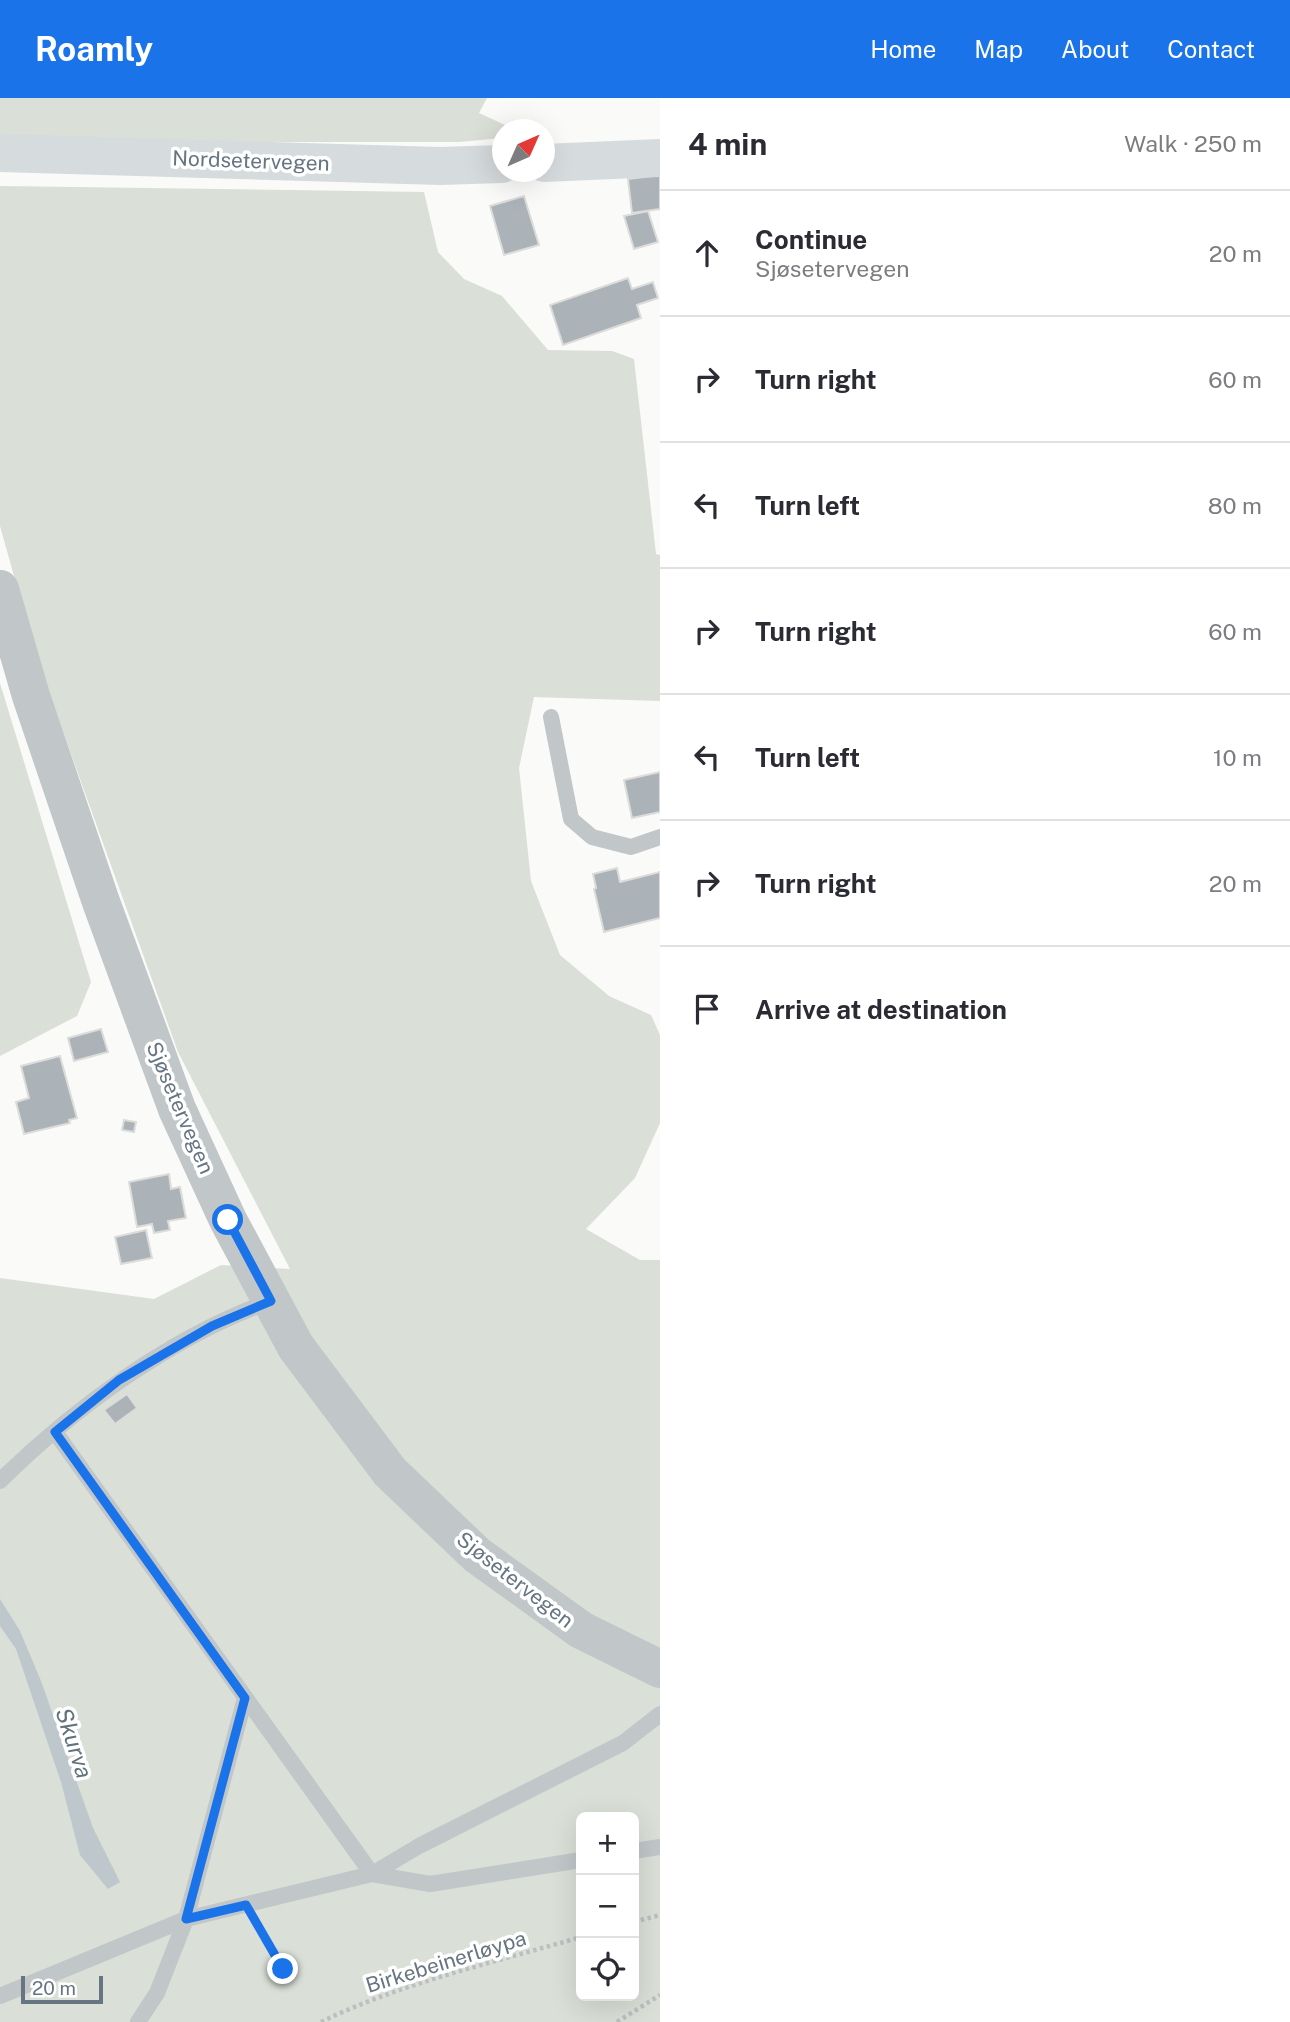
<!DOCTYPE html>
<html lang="en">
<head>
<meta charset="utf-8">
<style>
	:root { --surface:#fff; --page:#f2f2f3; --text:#2b2b33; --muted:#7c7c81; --line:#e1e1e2; --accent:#1a73e8 }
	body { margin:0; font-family:"Public Sans",sans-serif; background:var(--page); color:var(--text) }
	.controls { position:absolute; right:21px; bottom:21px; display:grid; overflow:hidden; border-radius:10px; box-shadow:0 7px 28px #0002 }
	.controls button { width:63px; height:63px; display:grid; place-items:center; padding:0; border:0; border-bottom:2px solid var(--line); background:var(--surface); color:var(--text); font:35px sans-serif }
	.compass { position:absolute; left:492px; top:21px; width:63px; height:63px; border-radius:50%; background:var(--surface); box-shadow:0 7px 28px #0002; rotate:45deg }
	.scale { position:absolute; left:21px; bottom:18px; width:82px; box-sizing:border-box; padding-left:7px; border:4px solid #667581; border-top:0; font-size:19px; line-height:24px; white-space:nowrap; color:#667581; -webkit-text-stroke:5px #fff; paint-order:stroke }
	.stop { position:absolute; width:21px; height:21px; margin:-16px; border:5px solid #1a73e8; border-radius:50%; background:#fff }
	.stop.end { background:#1a73e8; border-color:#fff; box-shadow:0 2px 7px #0008 }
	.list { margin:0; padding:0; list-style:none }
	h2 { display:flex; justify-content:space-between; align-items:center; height:91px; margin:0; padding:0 28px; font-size:30px }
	h2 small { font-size:23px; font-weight:400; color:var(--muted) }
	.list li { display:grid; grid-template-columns:46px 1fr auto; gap:21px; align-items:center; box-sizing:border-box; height:126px; padding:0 28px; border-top:2px solid var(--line) }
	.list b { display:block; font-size:26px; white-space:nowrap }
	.list p { margin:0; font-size:23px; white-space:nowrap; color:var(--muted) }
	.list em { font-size:23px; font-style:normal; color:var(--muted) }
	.icon { flex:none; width:38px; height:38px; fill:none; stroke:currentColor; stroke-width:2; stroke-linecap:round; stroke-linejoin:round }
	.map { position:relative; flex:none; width:660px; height:1924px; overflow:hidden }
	header { display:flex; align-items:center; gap:42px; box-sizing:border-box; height:98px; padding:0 35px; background:var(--accent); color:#fff }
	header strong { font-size:33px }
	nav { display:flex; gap:38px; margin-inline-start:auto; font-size:24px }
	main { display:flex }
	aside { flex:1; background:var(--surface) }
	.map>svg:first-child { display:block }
	.green { fill:#dadfd7; fill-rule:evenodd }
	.water { fill:#bdc7cc }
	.building { fill:#abb3b8; stroke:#dcdcda; stroke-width:2 }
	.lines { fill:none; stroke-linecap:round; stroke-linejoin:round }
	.path { stroke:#bcbfc1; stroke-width:4.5; stroke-dasharray:3.5 3.5; stroke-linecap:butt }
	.service { stroke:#c1c6c9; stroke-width:16 }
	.tertiary { stroke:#c1c6c9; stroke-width:38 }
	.secondary { stroke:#d6dbde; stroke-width:38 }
	.route { stroke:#1a73e8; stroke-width:9 }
	.labels { text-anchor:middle; stroke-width:7; stroke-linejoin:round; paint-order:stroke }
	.street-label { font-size:21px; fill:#667581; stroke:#fff }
	.water-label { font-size:23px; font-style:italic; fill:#61747b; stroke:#fff }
</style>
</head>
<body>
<header>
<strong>Roamly</strong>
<nav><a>Home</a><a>Map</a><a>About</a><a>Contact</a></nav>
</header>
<main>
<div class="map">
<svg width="660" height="1924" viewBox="0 0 660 1924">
	<rect width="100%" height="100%" fill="#fafaf8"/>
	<path class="green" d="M0,0h487l-8,15 35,16 -12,1v8l-43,4h-259l-200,-6z
		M0,88l424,6 14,60 26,27 38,17 46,54 64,1 22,8 22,195 4,1v146l-126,-4 -15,71 12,113 29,74 49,41 42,19 9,20v88l-25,55 -49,51 54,31h20v762h-660v-744l154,21 67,-34 69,4 -112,-217 -140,-390 -38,-136zM581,1719h53v179h-53z
		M0,585l91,299 -14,34 -77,40z"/>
	<path class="water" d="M0,1501l20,32 21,50 52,147 27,54 -12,7 -28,-34 -19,-73 -45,-133 -16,-23z"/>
	<path class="building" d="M660,77v34l-28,4 -4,-34z
		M524,98l15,49 -35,10 -14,-49z
		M648,113l10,31 -24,7 -10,-33z
		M628,180l4,11 21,-7 5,16 -21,7 4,13 -78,27 -13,-40z
		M660,674v40l-28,6 -8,-38z
		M617,770l3,14 40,-10v46l-56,14 -10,-43 2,-1 -3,-14z
		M101,931l7,23 -34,9 -6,-23z
		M60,958l17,62 -8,2 1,3 -46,11 -8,-32 13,-4 -8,-32z
		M124,1022l12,2 -2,10 -12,-2z
		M169,1076l2,15 9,-2 6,31 -18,3 2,9 -16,3 -2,-9 -15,3 -8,-45z
		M146,1132l6,28 -31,6 -6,-27z
		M127,1296l10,14 -22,16 -11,-14z"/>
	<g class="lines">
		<path class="path" d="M634,1824l26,-7
			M257,1826l26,45
			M321,1924c80,-39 175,-60 260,-85
			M617,1924l43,-27"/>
		<path class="service" d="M551,619l20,102 21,18 39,10 29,-10
			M55,1334l317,442 58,10 151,-24
			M0,1383c74,-73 172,-145 271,-180
			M634,1753l26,-4
			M0,1898l186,-77 186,-45 47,-28 204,-103 37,-29
			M138,1924l19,-29 29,-74 59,-221"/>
		<path class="tertiary" d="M0,491l31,107 70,206 76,207 51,111 68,127 94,125 87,83 104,75 79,39"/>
		<path class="secondary" d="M0,55l440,13 62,-2
			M544,65l116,-5"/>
	</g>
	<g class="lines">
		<path class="route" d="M228,1122l43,81 -59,25 -93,54 -64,52 190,266 -59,221 60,-14 37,64"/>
	</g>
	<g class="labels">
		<g class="street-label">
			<text transform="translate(251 63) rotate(2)" y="7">Nordsetervegen</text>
			<text transform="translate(180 1010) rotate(67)" y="7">Sjøsetervegen</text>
			<text transform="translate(515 1482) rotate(38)" y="7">Sjøsetervegen</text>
			<text transform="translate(446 1864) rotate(-17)" y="7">Birkebeinerløypa</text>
		</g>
		<g class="water-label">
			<text transform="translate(74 1645) rotate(72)" y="8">Skurva</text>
		</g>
	</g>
</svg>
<div class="controls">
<button>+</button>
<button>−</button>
<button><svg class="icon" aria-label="locate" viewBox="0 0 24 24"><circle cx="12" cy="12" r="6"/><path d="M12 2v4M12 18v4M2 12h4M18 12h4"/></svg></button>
</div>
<svg class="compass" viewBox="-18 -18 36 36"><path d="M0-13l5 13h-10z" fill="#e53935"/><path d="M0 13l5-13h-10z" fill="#7c7c81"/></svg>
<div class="scale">20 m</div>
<div class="stop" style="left:228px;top:1122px"></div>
<div class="stop end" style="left:283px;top:1871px"></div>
</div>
<aside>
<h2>4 min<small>Walk · 250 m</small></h2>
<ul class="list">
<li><svg class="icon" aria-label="ahead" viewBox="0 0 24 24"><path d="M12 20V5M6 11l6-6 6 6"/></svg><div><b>Continue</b><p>Sjøsetervegen</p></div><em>20 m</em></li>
<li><svg class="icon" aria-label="right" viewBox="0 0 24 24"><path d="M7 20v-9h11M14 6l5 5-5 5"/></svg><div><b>Turn right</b></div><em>60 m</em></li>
<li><svg class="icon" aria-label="left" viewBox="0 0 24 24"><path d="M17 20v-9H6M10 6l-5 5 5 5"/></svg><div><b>Turn left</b></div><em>80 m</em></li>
<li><svg class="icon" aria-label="right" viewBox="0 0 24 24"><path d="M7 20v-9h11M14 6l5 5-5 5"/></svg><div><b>Turn right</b></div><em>60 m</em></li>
<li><svg class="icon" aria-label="left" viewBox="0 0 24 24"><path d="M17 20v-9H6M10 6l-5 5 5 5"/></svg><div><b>Turn left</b></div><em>10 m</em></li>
<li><svg class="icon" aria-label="right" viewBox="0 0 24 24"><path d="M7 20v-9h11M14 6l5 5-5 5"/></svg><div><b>Turn right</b></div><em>20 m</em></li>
<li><svg class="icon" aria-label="arrive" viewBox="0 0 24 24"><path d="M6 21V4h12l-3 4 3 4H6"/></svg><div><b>Arrive at destination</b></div></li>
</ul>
</aside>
</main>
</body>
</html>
